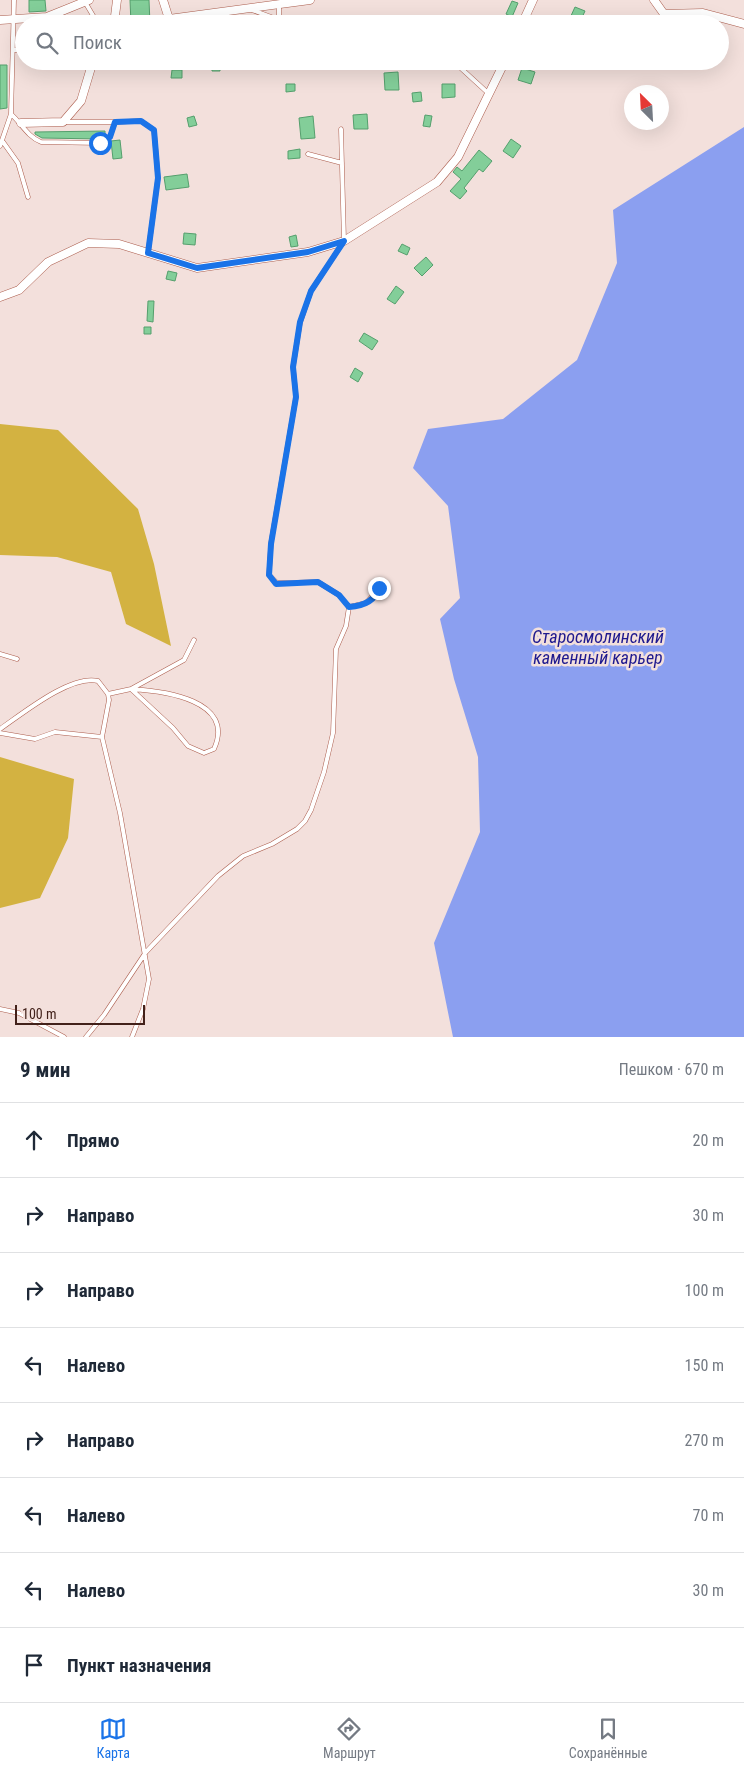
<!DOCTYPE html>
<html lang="ru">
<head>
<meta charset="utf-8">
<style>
	:root { --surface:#fff; --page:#f6f6f7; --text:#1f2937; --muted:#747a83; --line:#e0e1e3; --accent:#1a73e8 }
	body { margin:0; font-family:"Roboto Condensed",sans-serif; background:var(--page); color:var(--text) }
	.compass { position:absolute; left:624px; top:85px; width:45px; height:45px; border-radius:50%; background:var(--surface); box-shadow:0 5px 20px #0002; rotate:336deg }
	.scale { position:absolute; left:15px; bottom:12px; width:130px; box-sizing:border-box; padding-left:5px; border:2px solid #42211a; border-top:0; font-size:14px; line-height:18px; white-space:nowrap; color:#42211a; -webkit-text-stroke:4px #f3e0dc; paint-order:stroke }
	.stop { position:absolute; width:15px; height:15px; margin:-11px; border:4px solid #1a73e8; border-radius:50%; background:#fff }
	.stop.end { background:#1a73e8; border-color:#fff; box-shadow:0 1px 5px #0008 }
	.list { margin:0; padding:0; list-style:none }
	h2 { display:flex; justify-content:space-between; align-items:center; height:65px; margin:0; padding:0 20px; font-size:21px }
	h2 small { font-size:16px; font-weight:400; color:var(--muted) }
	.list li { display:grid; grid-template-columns:32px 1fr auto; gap:15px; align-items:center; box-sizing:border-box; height:75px; padding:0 20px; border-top:1px solid var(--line) }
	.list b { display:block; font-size:19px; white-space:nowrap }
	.list em { font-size:16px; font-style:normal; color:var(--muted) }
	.icon { flex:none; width:28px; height:28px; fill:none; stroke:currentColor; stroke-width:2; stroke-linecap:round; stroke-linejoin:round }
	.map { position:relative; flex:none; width:744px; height:1037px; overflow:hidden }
	.search { position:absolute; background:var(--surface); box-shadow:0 5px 20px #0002; left:15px; right:15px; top:15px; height:55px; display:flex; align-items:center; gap:12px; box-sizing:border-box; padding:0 18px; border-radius:28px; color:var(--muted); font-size:19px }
	.sheet { height:665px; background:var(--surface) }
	nav { display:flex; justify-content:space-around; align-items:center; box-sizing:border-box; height:70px; border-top:1px solid var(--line); background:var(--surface); font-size:14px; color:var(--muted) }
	nav a { display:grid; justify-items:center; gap:2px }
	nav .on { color:var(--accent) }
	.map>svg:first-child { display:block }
	.green { fill:#d3b241 }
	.water { fill:#8b9ff0 }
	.building { fill:#83ce99; stroke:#559f6d }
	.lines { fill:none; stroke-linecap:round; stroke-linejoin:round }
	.lane-casing { stroke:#ac5d4d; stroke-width:5 }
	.street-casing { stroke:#ac5d4d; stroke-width:9 }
	.lane { stroke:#fff; stroke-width:4 }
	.street { stroke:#fff; stroke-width:8 }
	.route { stroke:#1a73e8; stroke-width:6 }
	.labels { text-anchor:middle; stroke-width:5; stroke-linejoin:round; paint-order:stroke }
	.water-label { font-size:18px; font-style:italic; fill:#1f198e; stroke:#f3e0dc }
</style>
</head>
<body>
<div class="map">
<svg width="744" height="1037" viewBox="0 0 744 1037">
	<rect width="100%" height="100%" fill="#f3e0dc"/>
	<path class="green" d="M0,424l58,6 80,79 16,55 17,82 -45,-22 -15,-52 -54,-15 -57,-2z
		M0,757l74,22 -6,59 -28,60 -40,10z"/>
	<path class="water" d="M744,127v910h-291l-19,-94 46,-111 -2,-75 -24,-78 -14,-60 20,-21 -12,-92 -35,-38 15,-39 75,-10 74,-59 40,-97 -4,-53z"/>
	<path class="building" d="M29,0h16l1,11 -17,1z
		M130,0h19l1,24h-19z
		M512,1l6,2 -6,14 -6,-3z
		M575,7l10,4 -5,11 -10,-4z
		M385,16l11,1v7h-11z
		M212,61h8v10h-8z
		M0,65h7v43l-7,1z
		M522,68l13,4 -4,12 -13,-4z
		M172,70h10v8h-11z
		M398,72l1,18h-14l-1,-17z
		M286,84h9v7l-9,1z
		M442,84h13v13l-13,1z
		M421,92l1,9 -9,1 -1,-9z
		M367,114l1,15h-14l-1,-14z
		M425,115l7,1 -2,11 -7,-1z
		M194,116l3,9 -8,2 -2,-9z
		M313,116l2,22 -14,1 -2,-21z
		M105,131v5l-5,3 -58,-1 -7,-4v-2z
		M511,139l10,7 -8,12 -10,-7z
		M120,140l2,18 -9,1 -2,-18z
		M300,149v9l-12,1v-8z
		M479,150l13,11 -9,11 -4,-3 -15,19 3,3 -7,8 -10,-8 11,-12 -8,-7 4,-5 5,4z
		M187,174l2,13 -23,3 -2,-13z
		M184,233l12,1 -1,11 -12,-1z
		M296,235l2,11 -7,1 -2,-10z
		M402,244l8,4 -3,7 -9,-4z
		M426,257l7,8 -11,11 -8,-8z
		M168,271l9,2 -2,8 -9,-2z
		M396,286l8,6 -9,12 -8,-5z
		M148,301h6l-1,21 -6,-1z
		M144,327h7v7h-7z
		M364,333l14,8 -6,9 -13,-9z
		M355,368l8,5 -5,9 -8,-5z"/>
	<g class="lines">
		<g class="lane-casing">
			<path id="lane" d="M85,2l13,22
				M279,4v18
				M252,10l38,14
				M13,50h11
				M453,61l35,32
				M11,114l3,-114
				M65,122h50
				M3,142l15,21 10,34
				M0,146l11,-32c10,9 17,23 30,28l60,1 9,-6 5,-15 26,-1 13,9 4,48 -10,75
				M308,154l34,9
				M349,607l17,-4 13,-14
				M0,654l17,5
				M131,689c33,2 105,11 83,60l-10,4 -16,-7 -15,-18z
				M108,694l23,-5 53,-29 10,-20
				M0,729c22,-15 71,-55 98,-48l10,13 1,6 -7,37 18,76 29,166 -6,30 -11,28
				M0,733l35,6 20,-7 47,5
				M0,1009l19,4 45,24
				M86,1037l18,-22 42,-63 72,-76 25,-20 29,-12 25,-15 8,-8 6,-11 13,-38 9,-39 3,-84 10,-23 3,-19 -10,-12 -21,-13 -41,1 -8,-8 2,-32 25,-146 -3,-30 7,-44 11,-32 33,-50 -3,-112"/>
		</g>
		<g class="street-casing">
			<path id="street" d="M163,0l6,19 141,-19
				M654,0l10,14 39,-1 41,11
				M0,20l47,-3 42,-17
				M114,24l3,-24
				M522,24l11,-24
				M21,123l42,-1 18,-21 12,-40
				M0,297l19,-7 29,-28 40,-19 31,1 78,24 111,-16 36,-11 93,-59 21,-25 47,-96"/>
		</g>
		<use href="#lane" class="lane"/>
		<use href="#street" class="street"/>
	</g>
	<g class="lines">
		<path class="route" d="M100,143l10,-6 5,-15 26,-1 13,9 4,48 -10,75 49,15 111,-16 36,-11 -33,50 -11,31 -7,45 3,30 -25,147 -2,31 7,9 42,-2 21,13 10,12c13,-1 26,-6 30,-19"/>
	</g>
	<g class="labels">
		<g class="water-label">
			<text x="598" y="643">Старосмолинский<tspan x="598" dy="21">каменный карьер</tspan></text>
		</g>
	</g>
</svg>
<svg class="compass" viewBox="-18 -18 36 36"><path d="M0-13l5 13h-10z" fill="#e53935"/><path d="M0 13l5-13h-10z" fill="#747a83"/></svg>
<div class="scale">100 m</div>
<div class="stop" style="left:100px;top:143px"></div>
<div class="stop end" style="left:379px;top:588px"></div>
<div class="search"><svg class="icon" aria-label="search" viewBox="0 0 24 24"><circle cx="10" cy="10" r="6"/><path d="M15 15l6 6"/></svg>Поиск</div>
</div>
<section class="sheet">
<h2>9 мин<small>Пешком · 670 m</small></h2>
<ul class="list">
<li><svg class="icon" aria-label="ahead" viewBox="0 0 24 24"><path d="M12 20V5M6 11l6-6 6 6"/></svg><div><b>Прямо</b></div><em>20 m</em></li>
<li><svg class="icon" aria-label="right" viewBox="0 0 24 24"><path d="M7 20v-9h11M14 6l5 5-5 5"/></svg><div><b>Направо</b></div><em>30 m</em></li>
<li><svg class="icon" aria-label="right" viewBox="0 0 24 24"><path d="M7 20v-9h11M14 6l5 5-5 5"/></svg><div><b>Направо</b></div><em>100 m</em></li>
<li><svg class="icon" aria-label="left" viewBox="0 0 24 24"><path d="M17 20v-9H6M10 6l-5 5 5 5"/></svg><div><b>Налево</b></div><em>150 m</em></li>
<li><svg class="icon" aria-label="right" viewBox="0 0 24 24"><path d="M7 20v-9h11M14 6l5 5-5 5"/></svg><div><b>Направо</b></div><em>270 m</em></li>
<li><svg class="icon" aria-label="left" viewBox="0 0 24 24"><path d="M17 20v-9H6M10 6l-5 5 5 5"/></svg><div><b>Налево</b></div><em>70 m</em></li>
<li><svg class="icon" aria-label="left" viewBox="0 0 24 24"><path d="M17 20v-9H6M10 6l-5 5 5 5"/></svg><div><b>Налево</b></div><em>30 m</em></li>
<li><svg class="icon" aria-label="arrive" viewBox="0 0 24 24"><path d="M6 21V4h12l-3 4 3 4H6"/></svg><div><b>Пункт назначения</b></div></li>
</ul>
</section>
<nav>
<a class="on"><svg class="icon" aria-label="map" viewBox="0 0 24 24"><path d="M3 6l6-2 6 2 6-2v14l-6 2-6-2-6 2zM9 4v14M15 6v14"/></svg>Карта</a>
<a><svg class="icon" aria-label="directions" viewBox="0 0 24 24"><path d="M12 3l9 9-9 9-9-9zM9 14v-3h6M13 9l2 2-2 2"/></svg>Маршрут</a>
<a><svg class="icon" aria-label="saved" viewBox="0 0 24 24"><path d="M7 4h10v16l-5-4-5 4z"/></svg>Сохранённые</a>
</nav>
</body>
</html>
